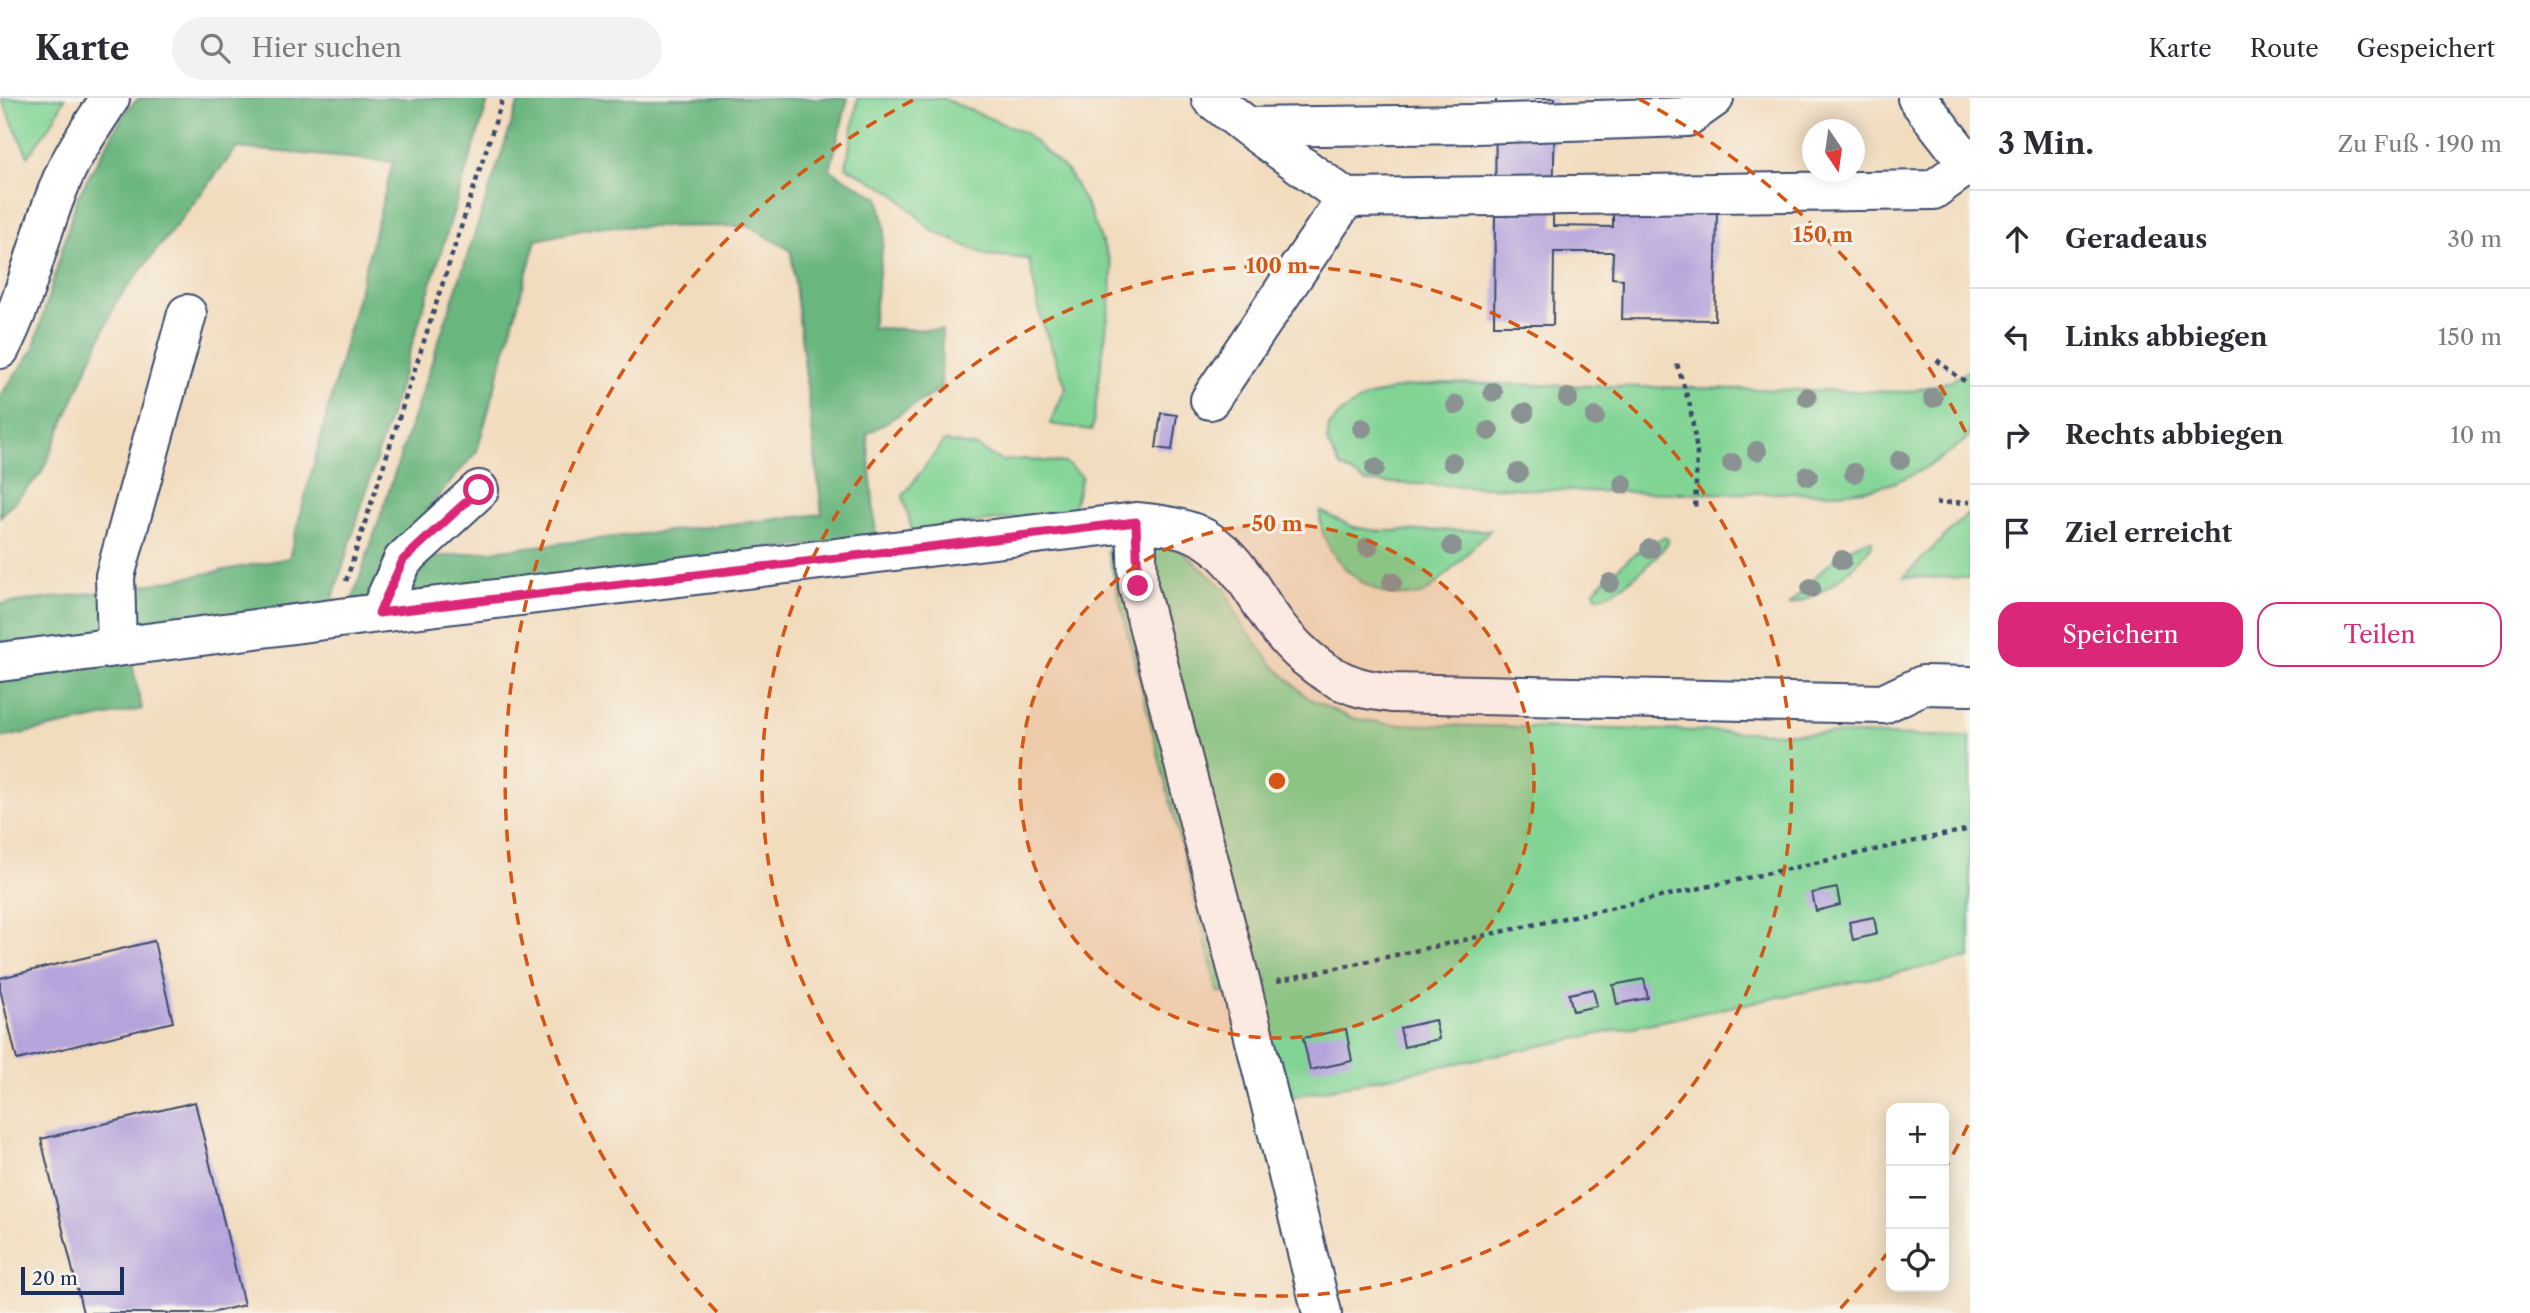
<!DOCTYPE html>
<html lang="de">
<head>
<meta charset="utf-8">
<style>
	:root { --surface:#fff; --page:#f2f2f3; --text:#2b2b33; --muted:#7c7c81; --line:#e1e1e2; --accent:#db2777 }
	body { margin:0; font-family:"Libre Caslon Text",serif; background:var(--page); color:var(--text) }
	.controls { position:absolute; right:21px; bottom:21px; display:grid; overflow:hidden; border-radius:14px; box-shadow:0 4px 18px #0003 }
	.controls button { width:63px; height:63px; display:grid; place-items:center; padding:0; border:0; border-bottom:2px solid var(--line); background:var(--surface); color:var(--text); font:35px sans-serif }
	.compass { position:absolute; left:1802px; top:21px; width:63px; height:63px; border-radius:50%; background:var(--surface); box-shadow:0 4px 18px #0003; rotate:167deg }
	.scale { position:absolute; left:21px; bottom:18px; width:103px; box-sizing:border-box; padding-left:7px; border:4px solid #1b2f5e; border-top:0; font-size:19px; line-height:24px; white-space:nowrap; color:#1b2f5e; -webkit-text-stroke:5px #f7f3e8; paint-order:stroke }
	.stop { position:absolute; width:21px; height:21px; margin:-16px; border:5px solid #db2777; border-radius:50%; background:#fff }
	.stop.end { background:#db2777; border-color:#fff; box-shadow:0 2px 7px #0008 }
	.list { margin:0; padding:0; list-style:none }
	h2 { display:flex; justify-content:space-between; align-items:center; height:91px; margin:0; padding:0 28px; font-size:30px }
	h2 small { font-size:23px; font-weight:400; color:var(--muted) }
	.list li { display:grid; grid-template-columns:46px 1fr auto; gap:21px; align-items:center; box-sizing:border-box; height:98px; padding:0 28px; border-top:2px solid var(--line) }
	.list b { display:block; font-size:26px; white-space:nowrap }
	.list em { font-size:23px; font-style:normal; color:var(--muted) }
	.actions { display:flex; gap:14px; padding:21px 28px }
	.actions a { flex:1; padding:16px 0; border:2px solid var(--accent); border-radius:21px; text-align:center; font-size:24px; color:var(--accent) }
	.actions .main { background:var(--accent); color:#fff }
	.icon { flex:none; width:38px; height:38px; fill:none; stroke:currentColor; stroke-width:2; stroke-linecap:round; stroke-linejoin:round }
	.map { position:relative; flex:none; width:1970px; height:1215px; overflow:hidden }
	header { display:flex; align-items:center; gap:42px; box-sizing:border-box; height:98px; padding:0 35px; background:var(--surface); border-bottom:2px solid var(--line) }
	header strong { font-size:33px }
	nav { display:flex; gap:38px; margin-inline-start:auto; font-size:24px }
	.search { width:490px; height:63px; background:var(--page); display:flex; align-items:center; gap:18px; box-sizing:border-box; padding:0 24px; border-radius:38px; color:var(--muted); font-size:26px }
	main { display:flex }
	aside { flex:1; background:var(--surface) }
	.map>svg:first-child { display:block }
	.green { fill:#82d495; stroke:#4e827a; stroke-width:2 }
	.forest { fill:#69b67e; stroke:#42726e; stroke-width:2; fill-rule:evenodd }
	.building { fill:#b5a4dc }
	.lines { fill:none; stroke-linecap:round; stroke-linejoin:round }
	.minor-casing { stroke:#3b496c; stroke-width:42 }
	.highway-casing { stroke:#3b496c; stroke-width:42 }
	.path { stroke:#3b496c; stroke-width:4.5; stroke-dasharray:5 5; stroke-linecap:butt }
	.minor { stroke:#fff; stroke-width:38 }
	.highway { stroke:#fff; stroke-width:38 }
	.tree { fill:#8a9391 }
	.route { stroke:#db2777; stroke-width:9 }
	.ring { fill:none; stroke:#d45514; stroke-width:3.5; stroke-dasharray:12 9 }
	.centre { fill:#d45514; stroke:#f7f3e8; stroke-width:3.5 }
	.ring-label { font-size:21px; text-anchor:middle; font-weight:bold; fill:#d45514; stroke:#f7f3e8; stroke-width:6; stroke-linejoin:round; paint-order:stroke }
</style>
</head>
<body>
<header>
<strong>Karte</strong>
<div class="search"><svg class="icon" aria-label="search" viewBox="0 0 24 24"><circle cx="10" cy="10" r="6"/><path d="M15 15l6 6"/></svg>Hier suchen</div>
<nav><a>Karte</a><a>Route</a><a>Gespeichert</a></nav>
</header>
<main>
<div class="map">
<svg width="1970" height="1215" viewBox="0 0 1970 1215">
	<rect width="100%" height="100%" fill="#f7f3e8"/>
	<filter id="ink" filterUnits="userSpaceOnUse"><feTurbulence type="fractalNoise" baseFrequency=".0143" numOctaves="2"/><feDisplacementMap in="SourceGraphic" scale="14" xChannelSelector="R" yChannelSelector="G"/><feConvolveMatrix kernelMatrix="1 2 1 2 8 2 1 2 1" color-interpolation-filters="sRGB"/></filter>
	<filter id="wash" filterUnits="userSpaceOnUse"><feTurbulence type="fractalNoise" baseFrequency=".00686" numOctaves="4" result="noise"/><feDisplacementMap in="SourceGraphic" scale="28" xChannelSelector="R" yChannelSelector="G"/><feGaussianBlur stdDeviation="1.57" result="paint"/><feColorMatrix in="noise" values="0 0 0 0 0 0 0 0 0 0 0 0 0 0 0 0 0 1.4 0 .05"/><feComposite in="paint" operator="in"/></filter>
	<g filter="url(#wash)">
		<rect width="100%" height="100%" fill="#f2dcbe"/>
		<path class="green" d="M1,0h64l-12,23 -25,35z
			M858,0h84l83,35 43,39 21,38 23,57 -1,28 -19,135 -42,-6 16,-37 -25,-68 -12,-60 -43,-4 -55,-25 -38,-38 -47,-25z
			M1970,271v67c-25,21 -55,41 -87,50 -38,11 -88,6 -128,7 -130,2 -260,-6 -389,-11l-26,-16 -13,-24 2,-16 13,-14 24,-15 37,-10 42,-4 463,9 43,-11z
			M944,343l33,6 25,14 22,-2 42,4 16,13 -9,34 -161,21 -9,-35z
			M1320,413l33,16 25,4 112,-1c-11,11 -56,60 -66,63 -47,16 -107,-35 -104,-82z
			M1970,413v67l-66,-1z
			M1664,439l4,2v4c-14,17 -50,54 -72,54l-2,-7c22,-20 42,-41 70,-53z
			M1872,442v6c-28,31 -43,46 -84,60 23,-23 52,-62 84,-66z
			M1170,443l56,49 12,29 35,46 35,33 42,20 40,6 580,13v221l-699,143 -29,-113 -24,5 -111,-443z"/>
		<path class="forest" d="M139,0h350l-159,509 -205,28 -1,-46 165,-31 104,-396 -156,-14 -121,154 -75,172 -41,43v-121l33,-46 44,-152 48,-86z
			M520,0h328l-18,72 49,28 6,30 -13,100 70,2 -1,59 -74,45 9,102 -526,71zM749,128l42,25 31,263 -394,44 -4,-45 53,-62 59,-211 60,-13z
			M108,493l1,45 -109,16v-48z
			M132,565l10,46 -142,29v-59z"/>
		<g id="blocks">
			<path class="building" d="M1496,0h59l-2,128 60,1v-19h104l-2,112 -93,-1 1,-40 -11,-1 1,-26h-59l-1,73h-59z
				M1161,315l16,2 -5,35 -16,-2z
				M1837,790l3,17 -24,6 -4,-18z
				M1874,819l3,17 -24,6 -4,-18z
				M154,843l19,81 -156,38 -17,-71v-11z
				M1644,881l4,19 -31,6 -4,-19z
				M1593,891l4,17 -24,5 -4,-17z
				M1435,922l4,19 -35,8 -4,-19z
				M1346,931l6,32 -42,9 -7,-32z
				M195,1004l49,203 -33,8h-128l-42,-174z"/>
		</g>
	</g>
	<g filter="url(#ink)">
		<use href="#blocks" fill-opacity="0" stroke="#3b496c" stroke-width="2"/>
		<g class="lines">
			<g class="minor-casing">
				<path id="minor" d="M1211,0l37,29 229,-3 210,-7 27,-19
					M1917,0l53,68
					M1248,29l98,71 587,-8 36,-26
					M1210,302l136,-202
					M1136,424l2,64 104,402 80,325
					M379,515l24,-53 76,-70
					M117,548l-2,-70 72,-262
					M0,564l379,-49 757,-91c20,2 40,4 58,11 37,16 54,51 75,82 20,30 51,60 86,71 11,4 25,5 37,7l491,11 40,-19 47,1"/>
			</g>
			<g class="highway-casing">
				<path id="highway" d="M0,251c27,-51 37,-109 59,-162 12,-32 33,-60 51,-89"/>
			</g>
			<path class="path" d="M1937,262l21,17 12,7
				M1677,266l13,42 7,46 -2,59
				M1936,405l34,-1
				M346,483l157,-483
				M1277,883l693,-152"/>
			<use href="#minor" class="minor"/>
			<use href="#highway" class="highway"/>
		</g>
		<g class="tree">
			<circle cx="1493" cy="294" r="10"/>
			<circle cx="1807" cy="299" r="10"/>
			<circle cx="1568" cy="300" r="10"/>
			<circle cx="1933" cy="300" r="10"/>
			<circle cx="1456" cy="307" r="10"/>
			<circle cx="1524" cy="315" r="10"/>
			<circle cx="1595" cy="319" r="10"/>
			<circle cx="1362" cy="330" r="10"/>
			<circle cx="1489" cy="333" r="10"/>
			<circle cx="1757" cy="353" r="10"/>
			<circle cx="1900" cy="362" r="10"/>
			<circle cx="1452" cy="364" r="10"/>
			<circle cx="1732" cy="365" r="10"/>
			<circle cx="1375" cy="370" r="10"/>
			<circle cx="1518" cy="375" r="10"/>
			<circle cx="1854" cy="375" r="10"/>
			<circle cx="1808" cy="378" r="10"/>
			<circle cx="1623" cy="386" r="10"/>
			<circle cx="1452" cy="448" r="10"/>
			<circle cx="1368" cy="449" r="10"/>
			<circle cx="1650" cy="451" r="10"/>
			<circle cx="1842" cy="462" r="10"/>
			<circle cx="1392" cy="484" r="10"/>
			<circle cx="1610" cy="485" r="10"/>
			<circle cx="1811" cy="490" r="10"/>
		</g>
	</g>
	<g class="lines" filter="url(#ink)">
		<path class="route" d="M479,392l-76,70 -24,53 757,-91 2,64"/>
	</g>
	<circle cx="1277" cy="683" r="257" fill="#d45514" fill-opacity=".12"/>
	<g class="ring">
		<circle cx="1277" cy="683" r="257"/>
		<circle cx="1277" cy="683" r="515"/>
		<path d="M1968 1027A772 772 0 0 1 1946 1069M1889 1153A772 772 0 0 1 1837 1214M717 1214A772 772 0 0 1 915 1M1639 1A772 772 0 0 1 1968 339"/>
	</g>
	<circle cx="1277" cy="683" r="10" class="centre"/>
	<g class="ring-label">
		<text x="1823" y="144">150 m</text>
		<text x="1277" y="175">100 m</text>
		<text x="1277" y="433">50 m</text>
	</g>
</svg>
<div class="controls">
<button>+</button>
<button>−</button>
<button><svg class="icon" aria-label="locate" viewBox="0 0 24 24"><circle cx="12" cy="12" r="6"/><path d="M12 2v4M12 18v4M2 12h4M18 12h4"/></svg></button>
</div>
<svg class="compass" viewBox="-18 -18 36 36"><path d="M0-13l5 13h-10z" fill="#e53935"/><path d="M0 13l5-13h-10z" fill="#7c7c81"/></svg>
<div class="scale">20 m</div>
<div class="stop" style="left:479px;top:392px"></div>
<div class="stop end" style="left:1138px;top:488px"></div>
</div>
<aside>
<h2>3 Min.<small>Zu Fuß · 190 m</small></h2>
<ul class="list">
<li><svg class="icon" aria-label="ahead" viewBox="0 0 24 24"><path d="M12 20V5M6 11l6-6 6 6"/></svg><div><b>Geradeaus</b></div><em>30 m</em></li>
<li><svg class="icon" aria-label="left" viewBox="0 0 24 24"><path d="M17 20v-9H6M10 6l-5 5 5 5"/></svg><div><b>Links abbiegen</b></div><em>150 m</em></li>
<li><svg class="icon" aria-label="right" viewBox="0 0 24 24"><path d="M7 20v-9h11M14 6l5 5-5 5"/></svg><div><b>Rechts abbiegen</b></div><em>10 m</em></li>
<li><svg class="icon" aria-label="arrive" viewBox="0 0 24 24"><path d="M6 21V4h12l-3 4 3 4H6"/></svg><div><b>Ziel erreicht</b></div></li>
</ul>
<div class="actions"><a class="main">Speichern</a><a>Teilen</a></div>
</aside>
</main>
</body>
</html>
